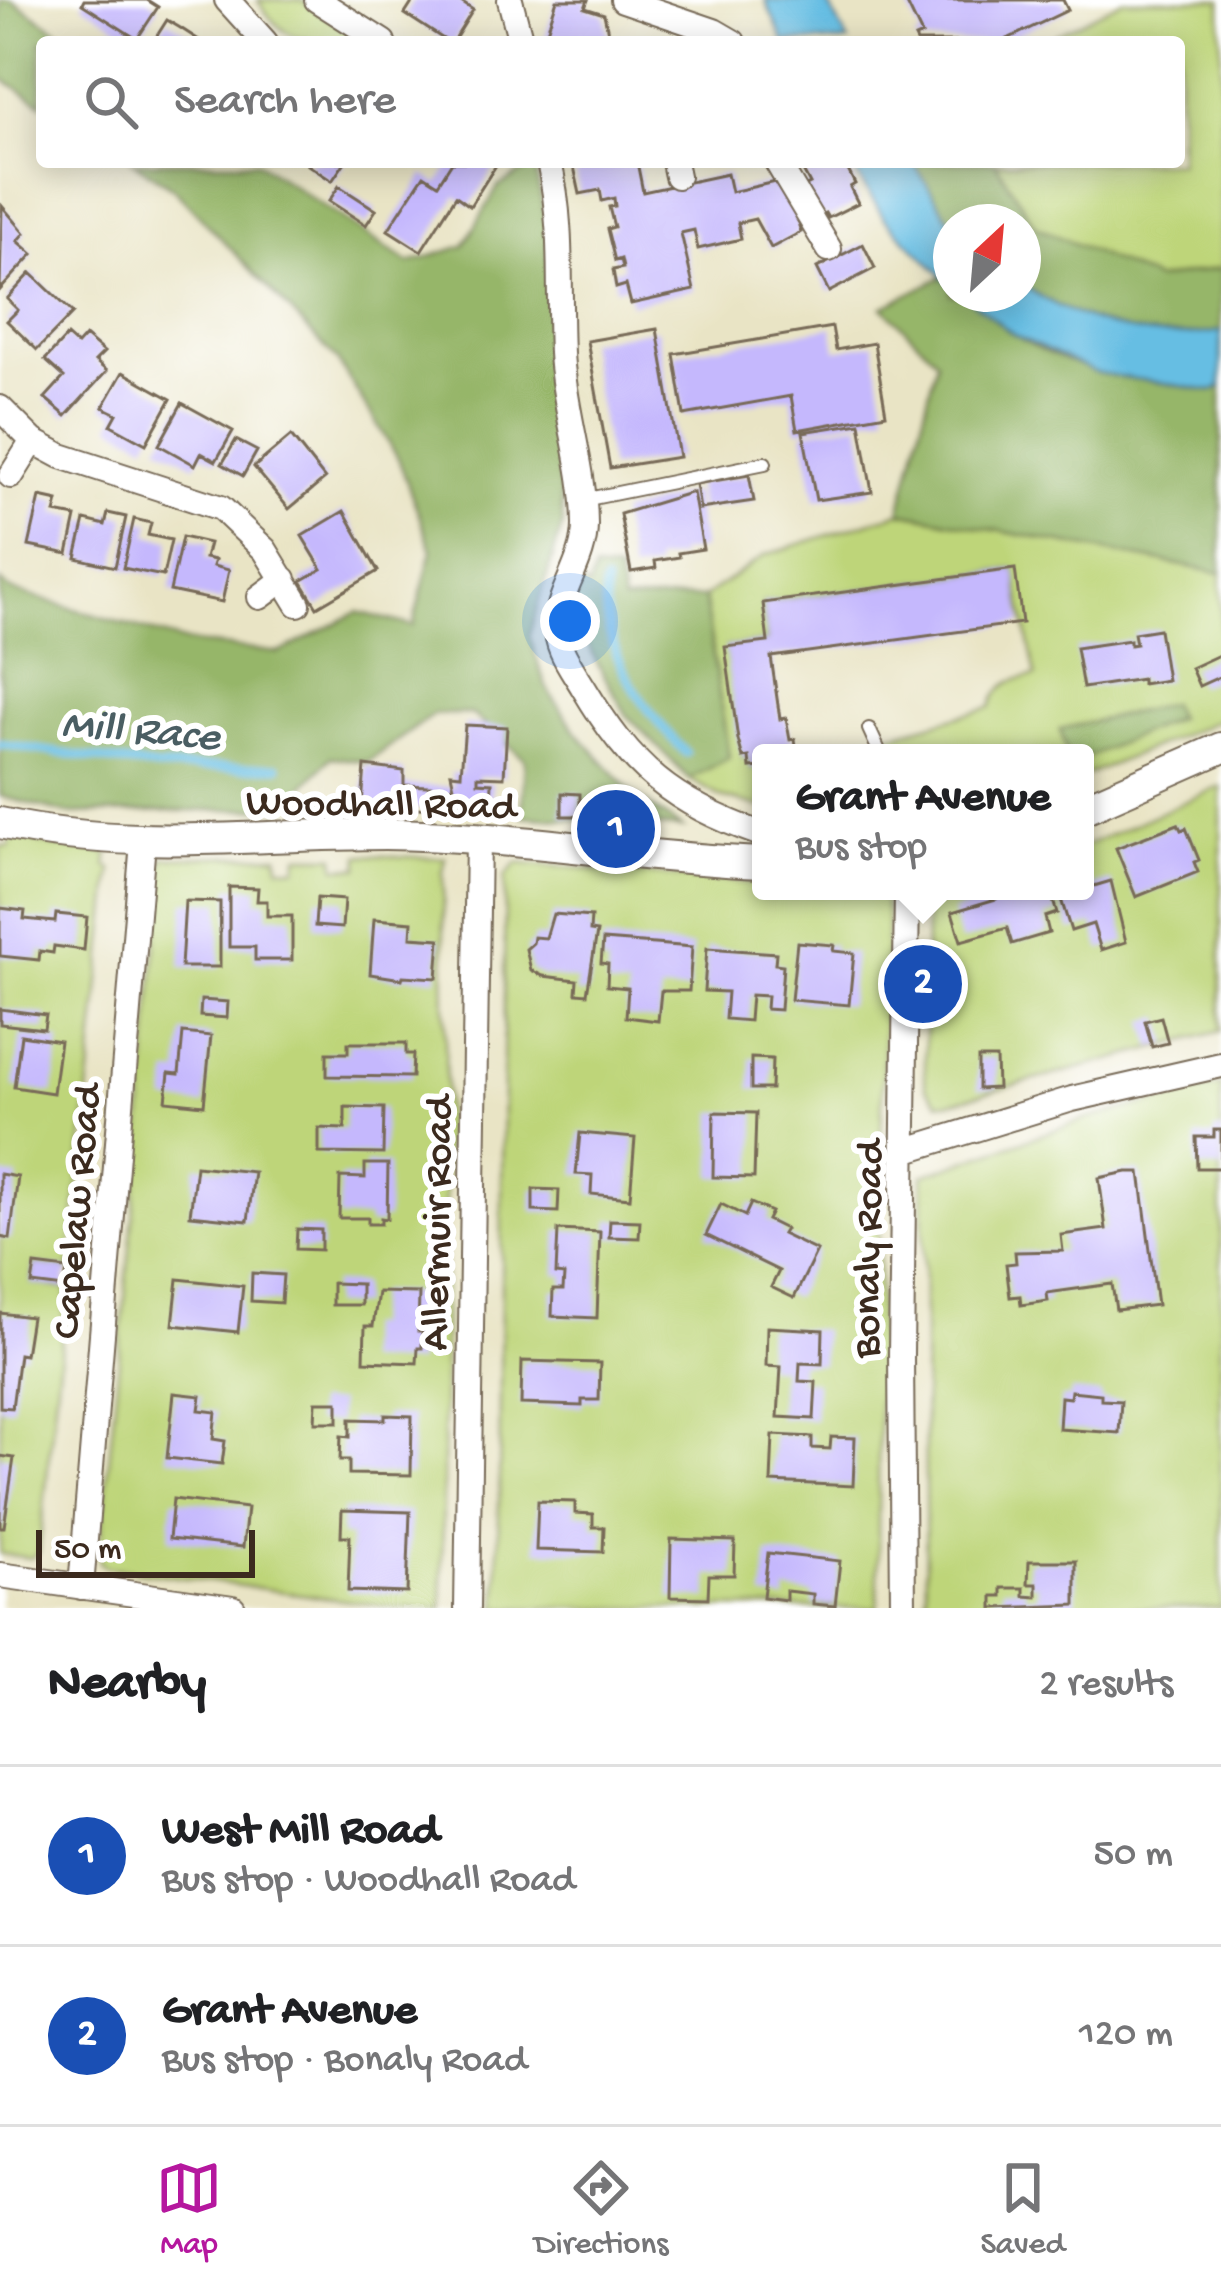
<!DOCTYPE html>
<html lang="en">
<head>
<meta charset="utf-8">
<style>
	:root { --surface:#fff; --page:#f6f6f6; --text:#202124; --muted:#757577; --line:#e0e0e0; --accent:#b5179e }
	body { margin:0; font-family:"Gochi Hand",sans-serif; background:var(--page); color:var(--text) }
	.compass { position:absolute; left:933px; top:204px; width:108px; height:108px; border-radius:50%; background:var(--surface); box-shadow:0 6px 30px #0003; rotate:26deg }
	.scale { position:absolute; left:36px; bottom:30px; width:219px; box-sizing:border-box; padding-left:12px; border:6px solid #3b2a1e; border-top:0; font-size:33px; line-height:42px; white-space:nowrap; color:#3b2a1e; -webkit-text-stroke:9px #fff; paint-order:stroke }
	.you { position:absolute; left:570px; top:621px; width:42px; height:42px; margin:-30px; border:9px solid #fff; border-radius:50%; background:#1a73e8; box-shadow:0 0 0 18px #1a73e833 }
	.badge { display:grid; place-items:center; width:78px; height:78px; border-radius:50%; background:var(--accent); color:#fff; font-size:39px; font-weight:700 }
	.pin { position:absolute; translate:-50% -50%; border:6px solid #fff; box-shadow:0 3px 12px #0006 }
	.popup { position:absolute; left:752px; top:744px; width:342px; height:156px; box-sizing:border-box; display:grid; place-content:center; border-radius:12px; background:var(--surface); filter:drop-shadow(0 3px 9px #0005); font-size:39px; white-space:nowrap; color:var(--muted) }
	.popup b { font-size:45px; color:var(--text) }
	.popup::after { content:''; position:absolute; left:50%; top:100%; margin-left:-24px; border:24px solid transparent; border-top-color:var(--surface) }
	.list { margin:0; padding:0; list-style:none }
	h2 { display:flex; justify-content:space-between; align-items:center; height:156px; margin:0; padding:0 48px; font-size:51px }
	h2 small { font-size:39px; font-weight:400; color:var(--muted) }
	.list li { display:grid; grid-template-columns:78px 1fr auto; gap:36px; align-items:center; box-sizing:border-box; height:180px; padding:0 48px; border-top:3px solid var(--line) }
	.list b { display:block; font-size:45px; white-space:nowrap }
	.list p { margin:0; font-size:39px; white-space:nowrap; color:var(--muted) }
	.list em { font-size:39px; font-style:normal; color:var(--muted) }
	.icon { flex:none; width:66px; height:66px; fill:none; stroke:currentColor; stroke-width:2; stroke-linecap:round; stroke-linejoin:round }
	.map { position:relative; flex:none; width:1221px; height:1608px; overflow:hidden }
	.search { position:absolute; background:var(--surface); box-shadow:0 6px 30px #0003; left:36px; right:36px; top:36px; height:132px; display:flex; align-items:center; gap:30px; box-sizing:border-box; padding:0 42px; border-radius:12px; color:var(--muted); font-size:45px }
	.sheet { height:516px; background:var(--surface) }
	nav { display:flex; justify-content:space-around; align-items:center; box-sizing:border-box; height:168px; border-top:3px solid var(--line); background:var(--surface); font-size:33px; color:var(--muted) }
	nav a { display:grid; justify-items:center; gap:6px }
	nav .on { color:var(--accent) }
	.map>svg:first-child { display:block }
	.green { fill:#bed579; stroke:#7c804c; stroke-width:3 }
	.forest { fill:#96b669; stroke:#687044; stroke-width:3 }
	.water { fill:#66bee3; stroke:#507480; stroke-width:3 }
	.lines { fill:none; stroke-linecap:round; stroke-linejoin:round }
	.stream { stroke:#66bee3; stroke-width:9 }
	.building { fill:#c5b8fd }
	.service-casing { stroke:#786b58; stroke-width:16 }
	.minor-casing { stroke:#786b58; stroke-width:28 }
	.tertiary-casing { stroke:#786b58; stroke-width:34 }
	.service { stroke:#fff; stroke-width:12 }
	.minor { stroke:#fff; stroke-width:24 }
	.tertiary { stroke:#fff; stroke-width:30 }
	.labels { text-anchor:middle; stroke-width:12; stroke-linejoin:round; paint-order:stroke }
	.street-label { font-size:42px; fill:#3b2a1e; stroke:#fff }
	.water-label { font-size:45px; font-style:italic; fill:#4a5e63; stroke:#fff }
</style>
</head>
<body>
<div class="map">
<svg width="1221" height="1608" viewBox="0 0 1221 1608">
	<rect width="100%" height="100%" fill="#fff"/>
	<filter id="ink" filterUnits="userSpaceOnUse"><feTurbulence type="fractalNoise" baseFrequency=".00833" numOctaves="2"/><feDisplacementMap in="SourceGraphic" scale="24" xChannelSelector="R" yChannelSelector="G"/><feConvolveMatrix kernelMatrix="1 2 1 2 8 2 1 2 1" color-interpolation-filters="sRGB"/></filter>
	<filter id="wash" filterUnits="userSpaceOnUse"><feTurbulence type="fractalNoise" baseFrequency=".004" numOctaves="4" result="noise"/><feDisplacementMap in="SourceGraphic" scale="48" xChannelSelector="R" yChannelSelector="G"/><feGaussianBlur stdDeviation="2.7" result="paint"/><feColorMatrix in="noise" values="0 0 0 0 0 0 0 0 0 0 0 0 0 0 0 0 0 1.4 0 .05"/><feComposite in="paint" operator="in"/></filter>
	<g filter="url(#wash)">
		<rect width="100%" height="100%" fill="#e9e4c5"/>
		<path class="green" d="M258,0h43l67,42c-48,0 -83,7 -110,-42z
			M1123,0h98v268l-65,12 -121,-54 -40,-64h184v-120h-137z
			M900,512l321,61v146l-136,57v-23h-189l-8,-17 103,-29c7,-24 22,-28 45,-31l-22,-107 -251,34 5,39 -42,5 17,110h6l2,11 10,-1v40l-40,-10 -32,-18 40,-22 -25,-160 61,-42z
			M1221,786v245l-270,71h-12l-14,-15 1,-196h159v-45z
			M11,835l43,11 55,7 -2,13 5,4 -43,400 -34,-5 -3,18 35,6 -28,263 -8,6 -31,-4v-709l9,2z
			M278,855l1,12 18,1 1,-12h37l1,11 23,1 1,-13 86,3 -3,14 3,226 -4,510h-42l-294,-41 -7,-5 40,-406 24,-298z
			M517,863l244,21v7l122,2 4,25 -8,297 -1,393h-380l7,-731z
			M1221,1085v523h-295l-3,-433 164,-56z"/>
		<path class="forest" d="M0,0h12l63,42h-33v62l-42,-27z
			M133,162h124l152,101 55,-17 34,-59 36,-22 14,66 -1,121 16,172 -34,111 17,52 32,47 58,63 46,31 -160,-12 3,-57 -53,-45h-38l-66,48 -37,-5 -48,51 -215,6 -68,-18v-215l10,9 176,52 93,11 79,-41 55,14 19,-76 -34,-92 -61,-98 -164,-172z
			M913,162h82l40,64 121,54 65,-12v63c-70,13 -140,-6 -198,-46v-63h-72z
			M942,277l9,8v9c24,0 42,27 62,40 60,39 129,46 199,57l9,-4v186l-321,-61 37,-152 -54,-53z
			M594,570l24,2 5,30 81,-5 25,161 -40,21 -62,-64 -25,-43 -22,-42 -6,-27 8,-19 7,3z
			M1170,704l7,14 -92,40v-5h-18l-7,-24z"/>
		<path class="water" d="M765,0h61l23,42h-65z
			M849,162h64l38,60v63l-66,-66z
			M1023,285c58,40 128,59 198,46v56l-9,4 -115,-18 -83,-38 -51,-41h60z"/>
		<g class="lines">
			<path class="stream" d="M605,584c-3,69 35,121 81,169
				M0,744l157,24 121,-1"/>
		</g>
		<g id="blocks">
			<path class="building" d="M84,0h63l11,7 -21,32 -55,-35z
				M414,0h44l15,10 -20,32h-5l-43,-28z
				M557,0h31l-3,8 19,6 6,28h-48l-17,-5z
				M905,0h158l5,10 -67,32h-84l-2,-4 7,-3z
				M167,20l15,9 20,13h-49z
				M310,162h35l-13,19 -24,-16z
				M452,162h46l-28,44 -14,-10 -35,55 -33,-21 36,-55 14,9z
				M573,162h64l6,30 84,-18 4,18 44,-10 9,15 26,-13 -10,-19 44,-3 11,22 -5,3 8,16 -30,15 -3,-5 -26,13 2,6 -30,16 -16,-29 -17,4 3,16 -43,10 -4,-19 -13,3 13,57 -63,14 -5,-19 -10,3 -3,-18 10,-2 -2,-9 -6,2 -8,-32 7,-2 -5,-20 6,-1 -1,-8 -12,3 -2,-11 -20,4z
				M339,186l37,24 -10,15 -37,-24z
				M2,206l23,27 -7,8 15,13 -33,36z
				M863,244l12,24 -46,24 -12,-24z
				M31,273l42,40 -36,37 -30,-29 11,-11 -11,-11z
				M832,327l4,23 38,-7 12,71 -89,16 -6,-34 -107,19 -10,-61z
				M657,329l22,128 -69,11 -23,-127z
				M67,336l10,9 8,-9 19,16 -9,9 12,10 -41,45 -21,-18 19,-21 -19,-17z
				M123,372l48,27 -25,45 -35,-19 6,-11 -14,-7z
				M182,403l51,28 -17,30 -15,-8 -6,12 -36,-20z
				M860,423l12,69 -56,8 -13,-68z
				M291,436l34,43 -36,30 -35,-42z
				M236,440l21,11 -14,25 -21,-12z
				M749,475l5,26 -54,8 -4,-25z
				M693,492l10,57 -25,4 1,4 -24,4 1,7 -25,4 -11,-58z
				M40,497l18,4 -3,12 21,4 -8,37 -39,-8z
				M344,511l34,60 -61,36 -16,-26 21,-12 -20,-33z
				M108,513l18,4 -11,50 -39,-9 9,-38 20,5z
				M134,519l17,4 -3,12 23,5 -8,36 -40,-8z
				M182,537l27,6 -4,15 10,2 -2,6 16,4 -7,32 -52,-11z
				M1015,569l7,54 -251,34 9,62 6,-1 4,22 5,-1 2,14h-36v14l-11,1 -1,-11 -6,1 -5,-18 -13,-93 43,-5 -5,-39z
				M1159,629l8,51 -25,4v-5l-59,9 -7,-40 54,-8v5l6,-1 -2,-11z
				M1221,654v22l-22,10 -8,-18z
				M465,725l42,2 -3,50 -26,-1v6l14,1 -1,20 -38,1v6l-91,-5 3,-39 39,5v14l50,2 -3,-14 10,1z
				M562,793l18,1v22h-18z
				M1178,824l3,6 5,-2 13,32 -5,2 4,10 -62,25 -20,-49z
				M1111,881l15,61 -25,8 -8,-26 -22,7 -11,-35z
				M229,887l29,1 -1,13h10v15h25v44h-37v-13h-26z
				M993,891h57l7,22 -12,4 4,16 -37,11 -5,-16 -46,13 -9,-29 44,-13z
				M317,898l27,2 -2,28 -27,-2z
				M185,901l35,1v65h-39z
				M0,908l25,3 -1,8 31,3 1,-8 31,3 -3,33 -30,-4 -1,7 -13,-2 -1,9 -39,-4z
				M553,914l38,3 -1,14 7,1 -10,62 -11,-1 1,-13 -34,-4 -12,-6 -5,-21 7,-6 1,-6 12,1z
				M374,919l38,3 -1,15 29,2 -3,39 -34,-2 -1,3 -32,-5z
				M603,940l89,7 -3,44h-28l-3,30 -32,-4 2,-29 -21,-2 1,-22 -7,-1z
				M797,942l37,3 -1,6 21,2 -5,52 -58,-5z
				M707,948l69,5 -1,11 8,1 -3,45 -14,-1 1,-13 -16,-1 -2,26 -24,-2 2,-27 -23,-1z
				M201,1000l27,2 -1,16 -27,-2z
				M0,1009l46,6 -2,14 -44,-5z
				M1161,1017l7,26 -16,4 -7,-26z
				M183,1033l28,3 -7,69 -38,-4 3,-28 10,1z
				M21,1035l39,6 -7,52 -39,-6z
				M348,1043h58v11h7l-1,23 -85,-1v-23h21z
				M751,1058l21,1 -1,30h-20z
				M978,1058h18l1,30 -19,1z
				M345,1107l39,1 -1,46 -64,-1v-25l26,1z
				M714,1112l42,1 -2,65 -41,-1z
				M1214,1130h7v38h-24l-1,-31h18z
				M580,1133l55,5 -5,60 -39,-4 1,-19 -16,-1z
				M365,1164h23l-1,55 -6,-1v6h-13v-6h-29l1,-41 25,1z
				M196,1166l58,6 -6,49 -58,-6z
				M1127,1172h13l17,133 -41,5 -4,-26 -65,9 1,8 -27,4 -1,-9 -10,1 -4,-33 10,-1 -1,-11 48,-1 -2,-16 45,-6 -7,-51z
				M0,1174l18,3 -8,62 -10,-2z
				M533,1189l26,1 -1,22 -25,-1z
				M751,1203l20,9 -4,8 18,9 -3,5 35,17 -23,47 -23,-11 8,-16 -73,-36 15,-31 24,12z
				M610,1220l30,1 -1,17 -30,-1z
				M297,1229l24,1v20l-25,-1z
				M558,1230l42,2 -3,86 -45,-2 1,-26h10l1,-15 -8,-1z
				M35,1265l32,4 -3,19 -32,-4z
				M252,1273l31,2 -2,28 -30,-2z
				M178,1279l65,7 -5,46 -65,-7z
				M332,1283l29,1v21h-29z
				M378,1292l41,1 -1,38h4v17h-4l-1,15 -53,-2 1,-35h8z
				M0,1313l31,4 -6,38 -6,-1 -7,54 -12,-1z
				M767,1327l56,3 -1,34 -22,-1 -1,18 17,1 -2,37 -36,-2 3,-50 -15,-1z
				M522,1361l78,2 -1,37h-17v6l-61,-2z
				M1071,1391l30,3v6l20,1 -2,32 -60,-4 2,-32 9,1z
				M174,1393l27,3 -2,14 17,2 -3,27 12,2 -3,23 -55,-6z
				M316,1402h22v20h-23z
				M385,1415l27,1 -1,59 -62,-1v-14h-9l1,-24 9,1v-18l35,1z
				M773,1435l39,2v11l18,1 1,-12 24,1 -2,48 -82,-4z
				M0,1456l14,2 -10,69h-4z
				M173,1499l74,9 -4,39 -74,-8z
				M538,1501l37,1v11l18,1v13h11l-1,25 -67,-2z
				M342,1510l68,2 -3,81 -59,-2 2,-55h-9z
				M671,1539l64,2 -1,34h-25l-1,23 -38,-1z
				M768,1553l72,8 -5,45 -22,-2v-10l-27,-3v9l-23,-3z
				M1029,1561h47v44l-83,3v-12h9v-8h22v8l13,1v-13h-9z"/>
		</g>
	</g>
	<g filter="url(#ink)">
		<use href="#blocks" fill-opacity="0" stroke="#786b58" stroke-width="3"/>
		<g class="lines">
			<g class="service-casing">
				<path id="service" d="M583,500l182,-37
					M869,729l11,24"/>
			</g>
			<g class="minor-casing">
				<path id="minor" d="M227,0l38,42
					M317,0l66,42
					M510,0l11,42
					M623,0l91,31 19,11
					M549,162c15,64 9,125 12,191 3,57 24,114 24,172 0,35 -24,62 -28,96 -3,25 14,46 26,66 49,82 88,115 178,147
					M674,162l3,14
					M777,162l52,87
					M0,408l33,33 28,15 160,52 44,42 33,54
					M11,476l22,-35
					M260,597l24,-18
					M904,1151l168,-52 149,-34
					M0,1575l233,33
					M81,1587l62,-745
					M467,1608l11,-770
					M903,1608l-2,-254 6,-463"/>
			</g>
			<g class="tertiary-casing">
				<path id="tertiary" d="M1085,808l136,-60
					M0,823c133,29 252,11 385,11 126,1 250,24 376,29"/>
			</g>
			<use href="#service" class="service"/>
			<use href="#minor" class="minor"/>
			<use href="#tertiary" class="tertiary"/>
		</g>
	</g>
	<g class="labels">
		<g class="street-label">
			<text transform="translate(381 800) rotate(1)" y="15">Woodhall Road</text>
			<text transform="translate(73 1211) rotate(-85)" y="15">Capelaw Road</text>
			<text transform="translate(433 1223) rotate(-89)" y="15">Allermuir Road</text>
			<text transform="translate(864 1249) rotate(-89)" y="15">Bonaly Road</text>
		</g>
		<g class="water-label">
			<text transform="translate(141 726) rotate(5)" y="16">Mill Race</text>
		</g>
	</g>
</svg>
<svg class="compass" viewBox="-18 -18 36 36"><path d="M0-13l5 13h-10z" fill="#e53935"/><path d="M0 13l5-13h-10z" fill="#757577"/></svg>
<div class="scale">50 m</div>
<div class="you"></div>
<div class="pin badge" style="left:616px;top:829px;background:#1a4fb4">1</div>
<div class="pin badge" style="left:923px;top:984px;background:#1a4fb4">2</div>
<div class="popup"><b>Grant Avenue</b>Bus stop</div>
<div class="search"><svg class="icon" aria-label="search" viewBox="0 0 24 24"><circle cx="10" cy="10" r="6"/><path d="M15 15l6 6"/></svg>Search here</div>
</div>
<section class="sheet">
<h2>Nearby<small>2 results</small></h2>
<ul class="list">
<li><span class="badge" style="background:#1a4fb4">1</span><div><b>West Mill Road</b><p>Bus stop · Woodhall Road</p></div><em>50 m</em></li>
<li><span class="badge" style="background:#1a4fb4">2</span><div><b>Grant Avenue</b><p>Bus stop · Bonaly Road</p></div><em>120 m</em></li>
</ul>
</section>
<nav>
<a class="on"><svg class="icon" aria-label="map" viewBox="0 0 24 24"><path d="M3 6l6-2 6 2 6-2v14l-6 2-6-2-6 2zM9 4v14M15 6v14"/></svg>Map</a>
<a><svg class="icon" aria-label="directions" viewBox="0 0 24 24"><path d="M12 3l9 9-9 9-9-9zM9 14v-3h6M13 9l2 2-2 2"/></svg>Directions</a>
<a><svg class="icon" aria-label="saved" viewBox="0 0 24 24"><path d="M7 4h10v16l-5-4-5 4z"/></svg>Saved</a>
</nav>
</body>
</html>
